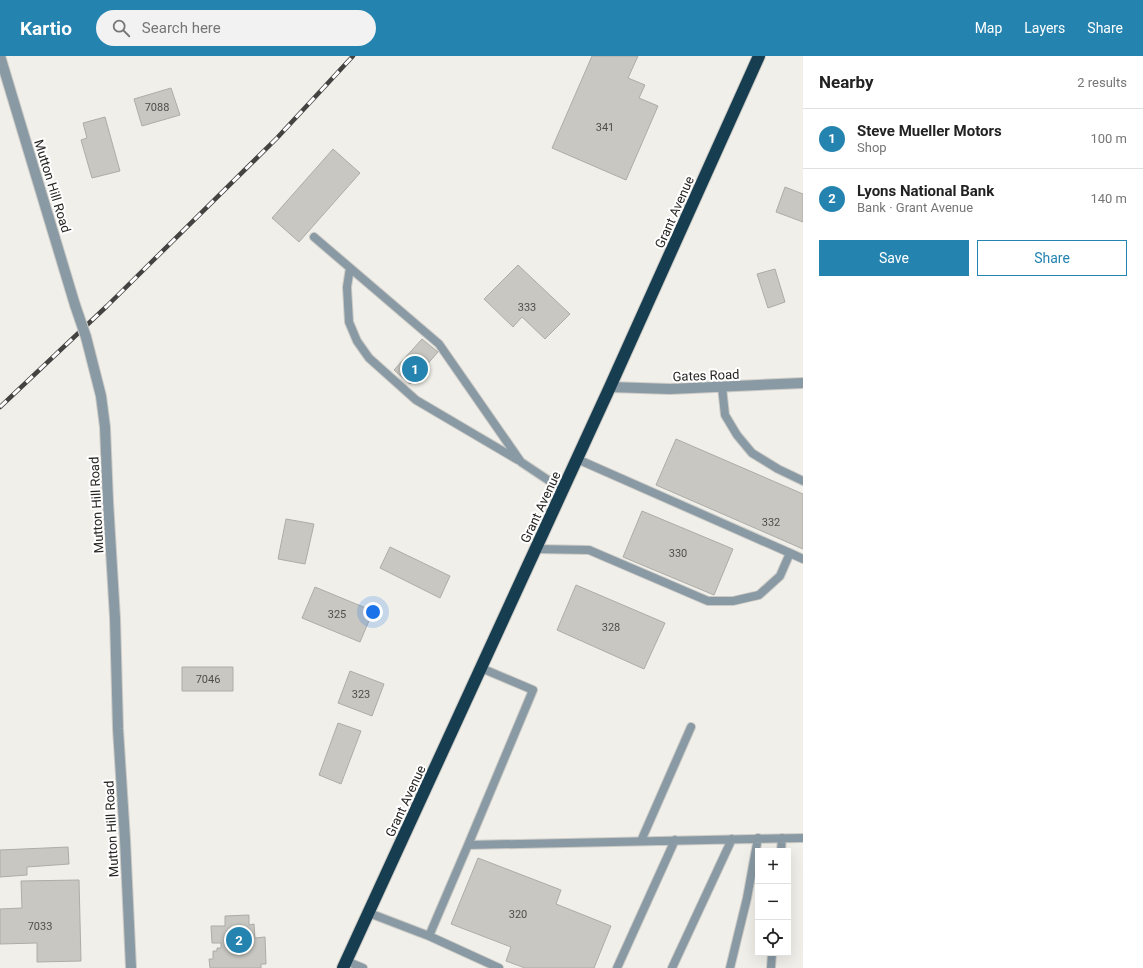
<!DOCTYPE html>
<html lang="en">
<head>
<meta charset="utf-8">
<style>
	:root { --surface:#fff; --page:#f2f2f2; --text:#222; --muted:#767676; --line:#e0e0e0; --accent:#2583b0 }
	body { margin:0; font-family:Roboto,sans-serif; background:var(--page); color:var(--text) }
	.controls { position:absolute; right:12px; bottom:12px; display:grid; overflow:hidden; border-radius:0px; box-shadow:0 4px 16px #0002 }
	.controls button { width:36px; height:36px; display:grid; place-items:center; padding:0; border:0; border-bottom:1px solid var(--line); background:var(--surface); color:var(--text); font:20px sans-serif }
	.you { position:absolute; left:373px; top:556px; width:14px; height:14px; margin:-10px; border:3px solid #fff; border-radius:50%; background:#1a73e8; box-shadow:0 0 0 6px #1a73e833 }
	.badge { display:grid; place-items:center; width:26px; height:26px; border-radius:50%; background:var(--accent); color:#fff; font-size:13px; font-weight:700 }
	.pin { position:absolute; translate:-50% -50%; border:2px solid #fff; box-shadow:0 1px 4px #0006 }
	.list { margin:0; padding:0; list-style:none }
	h2 { display:flex; justify-content:space-between; align-items:center; height:52px; margin:0; padding:0 16px; font-size:17px }
	h2 small { font-size:13px; font-weight:400; color:var(--muted) }
	.list li { display:grid; grid-template-columns:26px 1fr auto; gap:12px; align-items:center; box-sizing:border-box; height:60px; padding:0 16px; border-top:1px solid var(--line) }
	.list b { display:block; font-size:15px; white-space:nowrap }
	.list p { margin:0; font-size:13px; white-space:nowrap; color:var(--muted) }
	.list em { font-size:13px; font-style:normal; color:var(--muted) }
	.actions { display:flex; gap:8px; padding:12px 16px }
	.actions a { flex:1; padding:9px 0; border:1px solid var(--accent); border-radius:0px; text-align:center; font-size:14px; color:var(--accent) }
	.actions .main { background:var(--accent); color:#fff }
	.icon { flex:none; width:22px; height:22px; fill:none; stroke:currentColor; stroke-width:2; stroke-linecap:round; stroke-linejoin:round }
	.map { position:relative; flex:none; width:803px; height:912px; overflow:hidden }
	header { display:flex; align-items:center; gap:24px; box-sizing:border-box; height:56px; padding:0 20px; background:var(--accent); color:#fff }
	header strong { font-size:19px }
	nav { display:flex; gap:22px; margin-inline-start:auto; font-size:14px }
	.search { width:280px; height:36px; background:var(--page); display:flex; align-items:center; gap:10px; box-sizing:border-box; padding:0 14px; border-radius:22px; color:var(--muted); font-size:15px }
	main { display:flex }
	aside { flex:1; background:var(--surface) }
	.map>svg:first-child { display:block }
	.building { fill:#c9c7c1; stroke:#aeaca6 }
	.lines { fill:none; stroke-linecap:round; stroke-linejoin:round }
	.lane-casing { stroke:#cdcbc6; stroke-width:10 }
	.street-casing { stroke:#cdcbc6; stroke-width:12 }
	.highway-casing { stroke:#cdcbc6; stroke-width:14 }
	.lane { stroke:#899aa5; stroke-width:8 }
	.street { stroke:#899aa5; stroke-width:10 }
	.highway { stroke:#163d50; stroke-width:12 }
	.rail-casing { stroke:#444341; stroke-width:4.5 }
	.rail { stroke:#fff; stroke-width:3; stroke-dasharray:9; stroke-linecap:butt }
	.street-bridge-casing { stroke:#cdcbc6; stroke-width:12; stroke-linecap:butt }
	.street-bridge { stroke:#899aa5; stroke-width:10 }
	.labels { text-anchor:middle; stroke-width:4; stroke-linejoin:round; paint-order:stroke }
	.number-label { font-size:11px; fill:#504e4b }
	.street-label { font-size:13px; fill:#272624; stroke:#fff }
</style>
</head>
<body>
<header>
<strong>Kartio</strong>
<div class="search"><svg class="icon" aria-label="search" viewBox="0 0 24 24"><circle cx="10" cy="10" r="6"/><path d="M15 15l6 6"/></svg>Search here</div>
<nav><a>Map</a><a>Layers</a><a>Share</a></nav>
</header>
<main>
<div class="map">
<svg width="803" height="912" viewBox="0 0 803 912">
	<rect width="100%" height="100%" fill="#f1efe9"/>
	<path class="building" d="M592,0h46l-10,22 17,7 -6,13 19,8 -32,74 -74,-32z
		M171,32l9,27 -38,11 -8,-27z
		M105,61l15,54 -28,7 -11,-38 6,-2 -4,-15z
		M333,93l27,24 -61,69 -27,-24z
		M785,131l18,7v28l-27,-10z
		M518,209l52,49 -25,25 -23,-22 -9,10 -29,-28z
		M775,213l10,33 -17,6 -11,-34z
		M422,283l16,13 -28,32 -16,-14z
		M676,383l127,55v55l-147,-64z
		M642,455l91,38 -19,46 -91,-38z
		M286,463l28,5 -9,40 -27,-5z
		M390,491l60,29 -10,22 -60,-30z
		M576,529l89,38 -21,46 -87,-39z
		M315,531l58,24 -13,31 -58,-24z
		M182,611h51v24h-51z
		M350,615l34,13 -12,32 -34,-13z
		M338,667l23,8 -20,53 -22,-9z
		M68,791l1,17 -42,3v8l-27,2v-27z
		M478,802l83,32 -5,14 55,22 -17,42h-69l-19,-7 5,-14 -60,-23z
		M79,824l2,81 -44,1v-19l-37,1v-35l22,-1 -1,-27z
		M249,859v10l5,-1 1,14 10,-1 1,27h-5v4h-51l-1,-9h4v-8h4v-3h4v-5h-9l-1,-17h14v-10z"/>
	<g class="lines">
		<g class="lane-casing">
			<path id="lane" d="M314,181l125,107 82,118 42,28
				M350,212l-3,19 2,35 8,19 12,17 47,42 102,60
				M722,331l3,28 12,20 15,18 26,16 25,12
				M536,493l53,1 119,51h25l26,-6 21,-19 10,-23 -213,-94
				M790,497l13,6
				M641,785l50,-114
				M468,789l65,-155 -52,-22
				M781,795l1,-13
				M369,857l60,23 70,32
				M429,880l39,-91 335,-7
				M346,905l17,7
				M617,912l58,-128
				M672,912l60,-129
				M730,912l17,-70 11,-60
				M771,912l1,-15"/>
		</g>
		<g class="street-casing">
			<path id="street" d="M0,0l75,249
				M86,281l15,59 4,31 3,74 7,117 3,111 7,110 6,129
				M610,331l60,2 133,-6"/>
		</g>
		<g class="highway-casing">
			<path id="highway" d="M343,912l267,-581 149,-331"/>
		</g>
		<use href="#lane" class="lane"/>
		<use href="#street" class="street"/>
		<use href="#highway" class="highway"/>
		<g class="rail-casing">
			<path id="rail" d="M0,351l107,-101 170,-168 76,-82"/>
		</g>
		<use href="#rail" class="rail"/>
		<g class="street-bridge-casing">
			<path id="street-bridge" d="M75,249l11,32"/>
		</g>
		<use href="#street-bridge" class="street-bridge"/>
	</g>
	<g class="labels">
		<g class="number-label">
			<text x="157" y="55">7088</text>
			<text x="605" y="75">341</text>
			<text x="527" y="255">333</text>
			<text x="771" y="470">332</text>
			<text x="678" y="501">330</text>
			<text x="337" y="562">325</text>
			<text x="611" y="575">328</text>
			<text x="208" y="627">7046</text>
			<text x="361" y="642">323</text>
			<text x="518" y="862">320</text>
			<text x="40" y="874">7033</text>
		</g>
		<g class="street-label">
			<text transform="translate(53 130) rotate(73)" y="5">Mutton Hill Road</text>
			<text transform="translate(674 156) rotate(-66)" y="5">Grant Avenue</text>
			<text transform="translate(706 319) rotate(-2)" y="5">Gates Road</text>
			<text transform="translate(96 449) rotate(-93)" y="5">Mutton Hill Road</text>
			<text transform="translate(540 451) rotate(-65)" y="5">Grant Avenue</text>
			<text transform="translate(405 745) rotate(-65)" y="5">Grant Avenue</text>
			<text transform="translate(111 773) rotate(-93)" y="5">Mutton Hill Road</text>
		</g>
	</g>
</svg>
<div class="controls">
<button>+</button>
<button>−</button>
<button><svg class="icon" aria-label="locate" viewBox="0 0 24 24"><circle cx="12" cy="12" r="6"/><path d="M12 2v4M12 18v4M2 12h4M18 12h4"/></svg></button>
</div>
<div class="you"></div>
<div class="pin badge" style="left:415px;top:313px">1</div>
<div class="pin badge" style="left:239px;top:884px">2</div>
</div>
<aside>
<h2>Nearby<small>2 results</small></h2>
<ul class="list">
<li><span class="badge">1</span><div><b>Steve Mueller Motors</b><p>Shop</p></div><em>100 m</em></li>
<li><span class="badge">2</span><div><b>Lyons National Bank</b><p>Bank · Grant Avenue</p></div><em>140 m</em></li>
</ul>
<div class="actions"><a class="main">Save</a><a>Share</a></div>
</aside>
</main>
</body>
</html>
